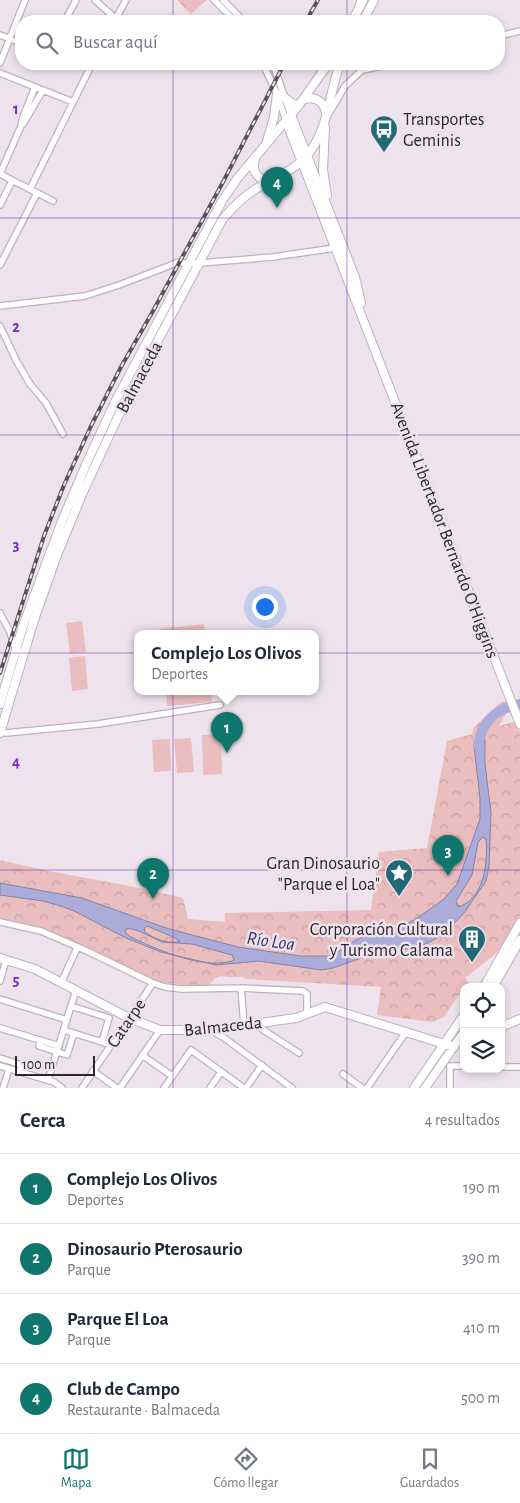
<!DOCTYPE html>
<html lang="es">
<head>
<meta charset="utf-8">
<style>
	:root { --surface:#fff; --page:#f2f2f3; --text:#1f2937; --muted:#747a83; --line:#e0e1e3; --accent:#0f766e }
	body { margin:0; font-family:"Alegreya Sans",sans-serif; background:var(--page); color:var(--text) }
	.controls { position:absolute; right:15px; bottom:15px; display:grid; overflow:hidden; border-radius:10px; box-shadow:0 2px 8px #0003 }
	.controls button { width:45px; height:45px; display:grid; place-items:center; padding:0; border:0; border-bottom:1px solid var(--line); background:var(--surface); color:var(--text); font:25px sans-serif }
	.scale { position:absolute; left:15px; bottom:12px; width:80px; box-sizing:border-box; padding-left:5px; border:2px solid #2a2629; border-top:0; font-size:14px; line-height:18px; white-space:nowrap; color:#2a2629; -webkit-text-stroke:4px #eee3ed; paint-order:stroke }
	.you { position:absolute; left:264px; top:606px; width:18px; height:18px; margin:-12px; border:4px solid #fff; border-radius:50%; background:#1a73e8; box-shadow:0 0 0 8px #1a73e833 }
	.badge { display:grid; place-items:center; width:32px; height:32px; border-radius:50%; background:var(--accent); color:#fff; font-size:16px; font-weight:700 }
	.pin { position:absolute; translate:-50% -41px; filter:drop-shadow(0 1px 2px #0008) }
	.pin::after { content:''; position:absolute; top:26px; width:18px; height:15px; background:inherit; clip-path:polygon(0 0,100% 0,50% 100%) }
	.popup { position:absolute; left:134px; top:630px; width:185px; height:65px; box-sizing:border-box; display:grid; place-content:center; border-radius:10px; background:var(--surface); filter:drop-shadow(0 1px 4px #0005); font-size:16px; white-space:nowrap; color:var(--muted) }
	.popup b { font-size:19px; color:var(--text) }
	.popup::after { content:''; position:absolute; left:50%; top:100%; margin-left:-10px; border:10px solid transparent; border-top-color:var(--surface) }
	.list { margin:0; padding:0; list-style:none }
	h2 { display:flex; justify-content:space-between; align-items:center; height:65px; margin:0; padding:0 20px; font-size:21px }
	h2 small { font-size:16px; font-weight:400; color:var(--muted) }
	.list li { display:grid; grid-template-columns:32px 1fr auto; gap:15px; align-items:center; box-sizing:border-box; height:70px; padding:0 20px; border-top:1px solid var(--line) }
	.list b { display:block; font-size:19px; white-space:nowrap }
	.list p { margin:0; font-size:16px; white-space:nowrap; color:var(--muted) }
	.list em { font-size:16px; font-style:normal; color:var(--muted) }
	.icon { flex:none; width:28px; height:28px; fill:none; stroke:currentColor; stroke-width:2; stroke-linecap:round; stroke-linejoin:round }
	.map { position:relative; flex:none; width:520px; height:1088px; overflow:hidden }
	.search { position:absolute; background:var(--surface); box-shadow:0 2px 8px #0003; left:15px; right:15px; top:15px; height:55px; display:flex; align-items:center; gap:12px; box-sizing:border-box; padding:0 18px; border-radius:20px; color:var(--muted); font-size:19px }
	.sheet { height:345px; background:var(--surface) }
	nav { display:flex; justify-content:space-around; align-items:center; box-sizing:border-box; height:70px; border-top:1px solid var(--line); background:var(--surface); font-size:14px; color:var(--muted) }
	nav a { display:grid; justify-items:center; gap:2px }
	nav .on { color:var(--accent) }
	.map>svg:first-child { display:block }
	.grass { fill:#eabdbe }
	.park { fill:url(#park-crowns) }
	.water { fill:#abacd9; stroke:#8484a4; fill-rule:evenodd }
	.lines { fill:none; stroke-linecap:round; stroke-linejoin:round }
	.river { stroke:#abacd9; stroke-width:10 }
	.minor-casing { stroke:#bdb2bb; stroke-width:8 }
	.major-casing { stroke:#bdb2bb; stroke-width:10 }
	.highway-casing { stroke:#bdb2bb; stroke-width:11 }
	.minor { stroke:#fff; stroke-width:5.5 }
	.major { stroke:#fff; stroke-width:8 }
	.highway { stroke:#fff; stroke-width:9 }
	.rail-casing { stroke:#585357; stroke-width:4 }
	.rail { stroke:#eee3ed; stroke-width:2; stroke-dasharray:5.5; stroke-linecap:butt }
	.grid { fill:none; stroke:#7b2cbf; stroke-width:1; stroke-opacity:0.55 }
	.labels { text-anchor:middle; stroke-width:5; stroke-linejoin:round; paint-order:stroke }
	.poi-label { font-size:18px; fill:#2a2629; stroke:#eee3ed; text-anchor:end }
	.street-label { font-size:18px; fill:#2a2629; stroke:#eee3ed }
	.water-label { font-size:19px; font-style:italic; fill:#36336a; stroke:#eee3ed }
	.grid-label { font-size:16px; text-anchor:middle; font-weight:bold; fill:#7b2cbf; stroke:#eee3ed; stroke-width:5; stroke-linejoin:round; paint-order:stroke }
</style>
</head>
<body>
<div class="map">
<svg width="520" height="1088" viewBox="0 0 520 1088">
	<defs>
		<pattern id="park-crowns" width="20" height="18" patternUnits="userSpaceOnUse" patternTransform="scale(1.25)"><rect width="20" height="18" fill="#eabdbe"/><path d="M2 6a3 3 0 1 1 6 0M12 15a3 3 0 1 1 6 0" fill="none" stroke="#c9a2a3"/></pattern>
	</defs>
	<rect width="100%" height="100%" fill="#eee3ed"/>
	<path class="grass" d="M82,621l4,31 -16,2 -4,-31z
		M204,624l1,10h-46v-5z
		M85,656l3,33 -16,2 -3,-33z
		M166,692h45l1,10 -45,4z
		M221,734l1,40 -19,1 -1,-40z
		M191,738l3,34 -17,1 -3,-34z
		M170,739l1,32 -17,1 -2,-32z"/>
	<path class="park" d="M177,0h30l-16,14z
		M501,702h7l12,4 -13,6 -8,14 15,-4 4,2 2,8v185l-18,32 -37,29 6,8 -7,1 -20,30 -12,5 -55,-7 4,-28 -134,-8c-6,-4 -10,-1 -17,-2 -12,-2 -13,-1 -21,8h-26l-30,-4 -118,-54 -35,-9v-58c61,15 123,23 183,38l5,21 37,3v-9l146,-3 8,-58 48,-4 20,-107 25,-7 2,-7z"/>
	<path class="water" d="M481,734l4,6v24l6,49 -2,53 -3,15 -22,32 -20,21 -16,9 -16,5 -39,6 -40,14 -12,2 -62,-9 -43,4 -55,-13 -35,-14 -52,-27 -13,-5 -18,-5 -43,-6v-12l82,15 84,30 72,19 62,9h32l24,-16 15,-6 33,-9 12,-6 28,-20 13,-15 23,-65v-21l-6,-52 2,-10zM483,837l3,2c2,22 -1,60 -28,68l-2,-6 16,-26 6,-33zM147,926l26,11 7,4c-11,4 -26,-2 -35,-9l-1,-3zM127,928l12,3 23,11 30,2 40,11 2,4 -2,2c-29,9 -77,-12 -103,-25l-4,-4z"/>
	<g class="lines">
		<path class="river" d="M478,745c5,-25 18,-36 42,-41"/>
		<g class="minor-casing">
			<path id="minor" d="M95,0l21,19
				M214,0l21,21
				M223,0l21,21
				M115,20l11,-20
				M65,21l11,-21
				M0,35l21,8
				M499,36l21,-5
				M0,63l25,-63
				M263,64l14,30 9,27
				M273,64l18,51
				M0,73l73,29
				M328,115l17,-29 17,-16 30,-6
				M23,124l20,-34
				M0,174l21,-48 2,-9 12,-30
				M0,174l53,27
				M30,189l62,-125
				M0,205l12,-24
				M0,265l37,-72
				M0,306l85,-10 34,-11 60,-23 9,2 85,-7 62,-9
				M0,326l17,36 13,22 16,19 17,31
				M0,613l10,19 6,19 8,2
				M0,732l6,1 92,-9 122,-19
				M0,922l41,9 46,20 66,32 12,4 17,2 59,-1 62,3 4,3v20
				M0,981l6,-21
				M62,981l15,-33
				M241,988l3,37
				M0,999l67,21
				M71,1006l38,12 -7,24
				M254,1024l45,29
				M0,1028l59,18
				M64,1030l47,15
				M210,1030l13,7 69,51
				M41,1040l-2,6 28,9 7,-22
				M142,1055l30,21
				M0,1058l19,6 6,9
				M0,1066l54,16 8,6
				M501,1067h19
				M93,1071l24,17
				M343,1074l19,14
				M48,1080l28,-90
				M3,1088l6,-19
				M82,1088l71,-105
				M120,1088l40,-58
				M164,1088l27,-38 53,38
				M210,1088l11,-16
				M246,1088l16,-23
				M367,1088l39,-56
				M450,1088v-22h14"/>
		</g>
		<g class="major-casing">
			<path id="major" d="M352,21l11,-20
				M363,21l11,-21
				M285,98l8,6 6,1
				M304,99c11,-3 20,2 22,14
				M291,115l64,162 6,26
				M286,121l234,603
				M325,127l-2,43 4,25
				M267,141l7,-24 3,-23
				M255,159c-4,12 3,22 16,22
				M0,704l23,-78 39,-105 26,-61 28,-60 106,-199 15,-22 62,-74 29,-41
				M0,733l34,-113 23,-65 26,-63 40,-86 99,-186c10,-12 20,-23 34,-31 18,-12 39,-18 53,-36 20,-26 20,-60 31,-89
				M0,958l35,11 94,49 31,12h50l86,-12 29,-11 129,40
				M484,987l36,-64
				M493,987l27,-47
				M501,1027l19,-8
				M414,1088l50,-73
				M425,1088l39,-56"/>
		</g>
		<g class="highway-casing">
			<path id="highway" d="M360,6l2,-6"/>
		</g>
		<use href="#minor" class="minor"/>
		<use href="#major" class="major"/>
		<use href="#highway" class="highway"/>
		<g class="rail-casing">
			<path id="rail" d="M306,21l12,-21
				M0,673l44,-137 20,-51 27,-59 30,-59 32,-56 70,-129 61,-118"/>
		</g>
		<use href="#rail" class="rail"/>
	</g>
	<path class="grid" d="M173,0v21M347,0v21M173,64v1024M347,64v1024M0,218h520M0,435h520M0,653h520M0,870h520"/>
	<defs>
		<g id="bus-pin" transform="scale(1.4375)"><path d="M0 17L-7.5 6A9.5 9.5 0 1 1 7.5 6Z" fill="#226977" stroke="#eee3ed"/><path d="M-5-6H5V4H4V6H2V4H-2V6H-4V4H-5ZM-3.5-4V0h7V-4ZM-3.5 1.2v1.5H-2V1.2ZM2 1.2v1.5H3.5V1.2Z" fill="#fff"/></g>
		<g id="sight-pin" transform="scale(1.4375)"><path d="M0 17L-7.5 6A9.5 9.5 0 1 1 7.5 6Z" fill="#226977" stroke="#eee3ed"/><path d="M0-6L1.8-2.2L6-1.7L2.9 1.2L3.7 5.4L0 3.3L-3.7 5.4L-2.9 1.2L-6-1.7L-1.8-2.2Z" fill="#fff"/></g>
		<g id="building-pin" transform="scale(1.4375)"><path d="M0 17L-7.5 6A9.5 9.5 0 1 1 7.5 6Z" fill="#226977" stroke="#eee3ed"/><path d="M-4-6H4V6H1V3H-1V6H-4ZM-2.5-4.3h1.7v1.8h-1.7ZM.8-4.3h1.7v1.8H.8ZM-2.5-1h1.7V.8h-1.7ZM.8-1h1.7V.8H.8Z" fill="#fff"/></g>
	</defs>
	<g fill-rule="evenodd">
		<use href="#bus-pin" x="384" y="129"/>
		<use href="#sight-pin" x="399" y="873"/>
		<use href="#building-pin" x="472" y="939"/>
	</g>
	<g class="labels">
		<g class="poi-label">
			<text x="403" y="125" text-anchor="start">Transportes<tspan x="403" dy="21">Geminis</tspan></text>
			<text x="380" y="869">Gran Dinosaurio<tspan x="380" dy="21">"Parque el Loa"</tspan></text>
			<text x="453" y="935">Corporación Cultural<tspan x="453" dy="21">y Turismo Calama</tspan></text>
		</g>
		<g class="street-label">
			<text transform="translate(139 377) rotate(-62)" y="6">Balmaceda</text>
			<text transform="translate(445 530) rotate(69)" y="6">Avenida Libertador Bernardo O'Higgins</text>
			<text transform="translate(126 1023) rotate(-56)" y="6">Catarpe</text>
			<text transform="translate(223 1026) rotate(-6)" y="6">Balmaceda</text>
		</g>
		<g class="water-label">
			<text transform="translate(271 940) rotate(8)" y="7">Río Loa</text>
		</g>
	</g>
	<g class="grid-label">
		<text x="16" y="114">1</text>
		<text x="16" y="332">2</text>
		<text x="16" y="550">3</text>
		<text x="16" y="767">4</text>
		<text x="16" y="985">5</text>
	</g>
</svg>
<div class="controls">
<button><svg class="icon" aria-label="locate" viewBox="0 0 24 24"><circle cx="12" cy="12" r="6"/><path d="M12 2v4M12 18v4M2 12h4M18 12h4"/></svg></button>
<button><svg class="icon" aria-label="layers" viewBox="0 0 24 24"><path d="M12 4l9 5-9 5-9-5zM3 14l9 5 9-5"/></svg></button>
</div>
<div class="scale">100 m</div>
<div class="you"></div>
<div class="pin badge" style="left:227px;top:753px">1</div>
<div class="popup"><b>Complejo Los Olivos</b>Deportes</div>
<div class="pin badge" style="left:153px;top:899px">2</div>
<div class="pin badge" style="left:448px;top:876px">3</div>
<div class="pin badge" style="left:277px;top:208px">4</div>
<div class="search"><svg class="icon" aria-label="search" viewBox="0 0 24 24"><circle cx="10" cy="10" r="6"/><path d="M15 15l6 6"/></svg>Buscar aquí</div>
</div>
<section class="sheet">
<h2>Cerca<small>4 resultados</small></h2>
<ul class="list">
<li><span class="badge">1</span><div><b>Complejo Los Olivos</b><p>Deportes</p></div><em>190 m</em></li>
<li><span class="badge">2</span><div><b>Dinosaurio Pterosaurio</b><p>Parque</p></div><em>390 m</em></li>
<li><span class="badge">3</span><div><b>Parque El Loa</b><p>Parque</p></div><em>410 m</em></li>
<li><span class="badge">4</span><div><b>Club de Campo</b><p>Restaurante · Balmaceda</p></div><em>500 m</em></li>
</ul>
</section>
<nav>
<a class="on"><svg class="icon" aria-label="map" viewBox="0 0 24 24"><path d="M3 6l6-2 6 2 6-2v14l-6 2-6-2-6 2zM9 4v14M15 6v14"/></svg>Mapa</a>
<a><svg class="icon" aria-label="directions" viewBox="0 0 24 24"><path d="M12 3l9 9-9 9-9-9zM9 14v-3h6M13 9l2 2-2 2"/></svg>Cómo llegar</a>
<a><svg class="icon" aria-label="saved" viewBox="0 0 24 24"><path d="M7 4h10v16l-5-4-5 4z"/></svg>Guardados</a>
</nav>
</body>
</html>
